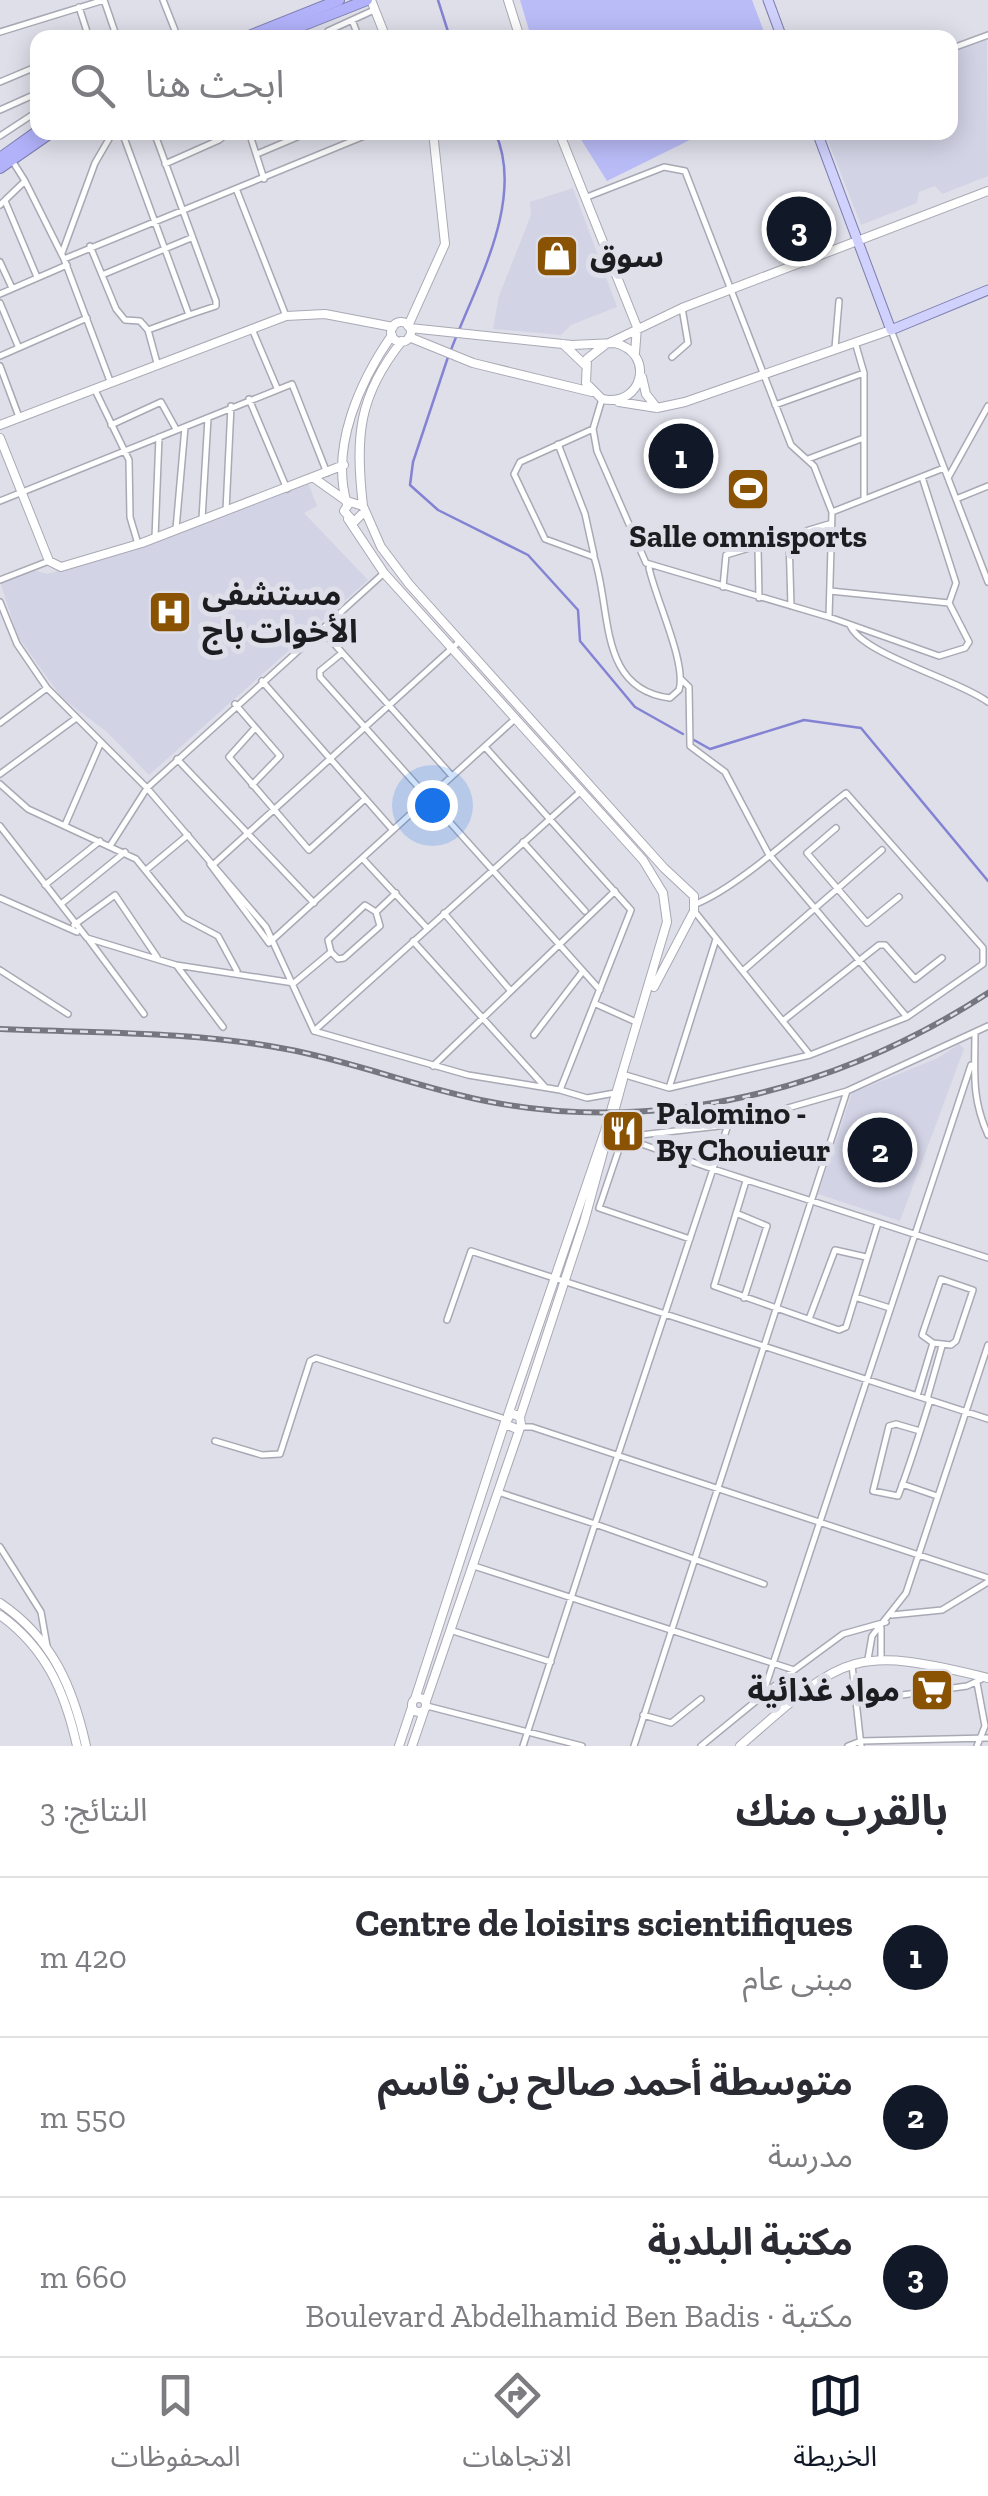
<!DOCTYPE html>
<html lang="ar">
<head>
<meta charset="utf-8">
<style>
	:root { --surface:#fff; --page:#f7f7f7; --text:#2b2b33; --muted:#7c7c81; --line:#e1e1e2; --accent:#111827 }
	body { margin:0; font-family:"Zilla Slab","Noto Sans Arabic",serif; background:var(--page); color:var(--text); direction:rtl }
	.you { position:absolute; left:432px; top:805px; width:35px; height:35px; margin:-25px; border:8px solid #fff; border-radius:50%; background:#1a73e8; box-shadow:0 0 0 15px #1a73e833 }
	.badge { display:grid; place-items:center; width:65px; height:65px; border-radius:50%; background:var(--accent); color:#fff; font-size:32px; font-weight:700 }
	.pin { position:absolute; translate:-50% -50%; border:5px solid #fff; box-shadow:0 2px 10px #0006 }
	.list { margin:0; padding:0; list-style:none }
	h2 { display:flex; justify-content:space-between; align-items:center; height:130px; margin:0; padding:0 40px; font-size:42px }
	h2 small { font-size:32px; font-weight:400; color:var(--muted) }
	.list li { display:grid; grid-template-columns:65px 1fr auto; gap:30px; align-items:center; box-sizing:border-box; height:160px; padding:0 40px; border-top:2px solid var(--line) }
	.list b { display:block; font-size:38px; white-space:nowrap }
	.list p { margin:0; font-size:32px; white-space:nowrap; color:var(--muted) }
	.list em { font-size:32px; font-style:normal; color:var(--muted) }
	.icon { flex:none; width:55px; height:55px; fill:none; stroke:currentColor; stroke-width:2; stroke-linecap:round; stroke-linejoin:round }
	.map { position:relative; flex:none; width:988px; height:1746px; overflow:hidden; direction:ltr }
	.search { position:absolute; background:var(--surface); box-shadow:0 5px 25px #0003; left:30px; right:30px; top:30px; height:110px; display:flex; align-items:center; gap:25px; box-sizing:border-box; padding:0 35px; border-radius:20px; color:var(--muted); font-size:38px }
	.sheet { height:610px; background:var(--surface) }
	nav { display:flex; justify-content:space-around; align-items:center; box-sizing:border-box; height:140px; border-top:2px solid var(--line); background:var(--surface); font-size:28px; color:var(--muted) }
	nav a { display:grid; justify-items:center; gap:5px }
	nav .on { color:var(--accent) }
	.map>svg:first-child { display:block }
	.built { fill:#d2d3e5 }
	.green { fill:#babcf8 }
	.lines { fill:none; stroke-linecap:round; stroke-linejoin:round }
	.stream { stroke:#8483d3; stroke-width:2.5 }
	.street-casing { stroke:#a8a9b4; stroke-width:8 }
	.secondary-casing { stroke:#a8a9b4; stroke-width:10 }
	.primary-casing { stroke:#7d7eae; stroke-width:11 }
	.highway-casing { stroke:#7d7eae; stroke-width:12 }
	.street { stroke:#fff; stroke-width:5 }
	.secondary { stroke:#fff; stroke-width:8 }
	.primary { stroke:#d0d1fc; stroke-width:9 }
	.highway { stroke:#b1b2fa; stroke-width:10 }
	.rail-casing { stroke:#76767e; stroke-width:6 }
	.rail { stroke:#dfdfea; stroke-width:2.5; stroke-dasharray:8; stroke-linecap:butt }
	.labels { text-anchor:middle; stroke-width:10; stroke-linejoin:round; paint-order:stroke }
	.poi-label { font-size:32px; font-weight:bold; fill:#1d1d21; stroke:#dfdfea; text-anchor:start }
</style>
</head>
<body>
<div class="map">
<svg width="988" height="1746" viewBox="0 0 988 1746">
	<rect width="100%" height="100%" fill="#dfdfea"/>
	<path class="built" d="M987,39l1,137 -46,18 -7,-8 -16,6 -2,11 -56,22 -36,-92 125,-1 1,-79z
		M573,188l44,119 -46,18 -10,10 -68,-6 6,-33 32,-81 -1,-13z
		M308,483l9,23 -13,7 64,67 -219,195 -42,-43 -45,-34 -44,-61 -18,-55 32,-12 15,4 82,-23z
		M959,1044l5,5 -64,172 -82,-27 34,-101 86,-35z"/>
	<path class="green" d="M520,0h232l14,37h-235z
		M577,133h127l-97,48z"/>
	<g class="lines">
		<path class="stream" d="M438,0l12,38
			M451,350c24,-64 75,-150 44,-218
			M448,357l-35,105 -3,23 28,25 90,45 50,55 2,31 55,66 48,27
			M694,740l16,9 94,-29 57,8 127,153"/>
		<g class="street-casing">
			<path id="street" d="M104,0l13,38
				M163,0l15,38
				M79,7l10,31
				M352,20l7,18
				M0,32l104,-32
				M324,38l4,-7 46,-21
				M950,49l38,-14
				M0,82l38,-16
				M0,110l38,-17
				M154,132l62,169v5l-27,9
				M214,132l5,8 10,-8
				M249,132l15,47
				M0,136l38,-25
				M257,154l52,-22
				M165,164l54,-24
				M25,181l39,78 46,122
				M237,191l49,125
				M587,197l77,-30 21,4 106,274 23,21 18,46 -3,105 -183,-54 -49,-112 -4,-22 9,-30
				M5,201l32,76
				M0,205l25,-24 -12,-19
				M90,246l26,63 9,11 15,1 8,9 41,-15 -67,-183
				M62,253l33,-90 18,-31
				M64,259l310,-127
				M0,262l12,26
				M102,275l89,-37
				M0,294l67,-29
				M0,303l18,43
				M252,329l25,59
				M148,330l9,33
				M891,330l97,252
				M855,342l9,31v125
				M835,348l4,-47
				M0,356l87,-38
				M672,357l16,-14 -6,-35
				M0,366l19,51
				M95,390l34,70 1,57 8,27
				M249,399l38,90
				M775,405l89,-32
				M111,425l50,-23 15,27
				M593,429l-73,33 -6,12 31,65 49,18c18,52 3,132 76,141l9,-8c8,-26 -23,-90 -30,-122
				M558,444l27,70 9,41
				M808,459l53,-20
				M948,478l40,-72
				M956,499l32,-13
				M0,501l292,-117 35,89
				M226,511l5,-105
				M832,512l112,-44
				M202,519l6,-101
				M176,529l9,-102
				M155,538l4,-101
				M789,538l2,68
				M758,547l1,51
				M0,580l49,-19
				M723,587l3,-32 103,-31
				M830,591l119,12 7,-20 -34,-106
				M0,602l17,42 30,44 100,100 119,139 48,104 154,44 92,15 71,-180 -145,-162
				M829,617l110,39 26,-8 4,-6 -20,-39
				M850,625c11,29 107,54 138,77
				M321,629l131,147
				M342,653l-22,18v6l280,313
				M682,680l7,7 1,59 35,26 43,81 139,164 76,-53v-16l-137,-155c-42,32 -104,92 -150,111
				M262,681l130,148
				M235,704l45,52 -28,29
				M0,723l47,-35
				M255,728l-26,29 80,93 56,-51
				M177,759l137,144
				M0,774l75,-55
				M0,784l28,25 108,50 48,59 34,18 19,35
				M65,825l36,-83
				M0,826l87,112 89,27 118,18 37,-31 -3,-12 37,-35 11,7 20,-19
				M836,828l-29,25 60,70 32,-26
				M523,842l62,69
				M110,846l37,-58 237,-215
				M363,859l64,69
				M210,864l59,79
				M214,864l246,-223
				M146,870l42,-35
				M45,885l55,-44
				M0,898l77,34
				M61,904l64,-52
				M444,913l66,77
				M74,925l41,-30 42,62
				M89,940l55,74
				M413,941l132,146
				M269,943l247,-225
				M331,952l7,7 6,-1 36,-32 -4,-14
				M177,966l46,61
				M745,969l137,-119
				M0,970l68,44
				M596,1004l40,18
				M784,1020l95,-75h6l30,34 27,-21
				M314,1031l267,-240
				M975,1032l13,-6
				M534,1035l49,-64
				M810,1055l97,-38
				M433,1066l182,-175
				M622,1074l47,14 141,-33 -115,-143
				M669,1088l47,-149
				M560,1090l27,8 28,-5
				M610,1133l103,36 15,-44 119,-34 128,-59c0,40 -4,65 13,103
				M746,1181l-32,105 125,44 7,-3 32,-104
				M736,1213l31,13 -23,72
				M690,1239l-91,-31 24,-71 105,-12
				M941,1279l32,11 -17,51 -5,4 -18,-2 -11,-8z
				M855,1297l35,11
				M809,1319l26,-69 31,7
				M447,1320l24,-69 517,168
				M917,1396l16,-53
				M927,1399l15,-53
				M519,1427h13l456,151
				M920,1431l-24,-7 -7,2 -16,65 25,5c12,-31 22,-64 32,-96
				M215,1441l47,14 18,-1 30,-93 6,-3 189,61
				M902,1484l35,12
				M498,1492l97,32 118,-355 275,89
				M0,1547l41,65 6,34
				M474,1566l320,104 49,-36 43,-12
				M892,1615l50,-5 46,-28
				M450,1630l101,32
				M881,1658v-30
				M868,1659l4,-23 34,-43 82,-248
				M852,1665l9,81
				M763,1694l208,-629
				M859,1701l108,-15 19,-9
				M427,1706l155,40
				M643,1715l28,8 30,-24
				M523,1746l72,-222 169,60
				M634,1746l213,-655
				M701,1746l93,-76
				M848,1746l13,-5 127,-3
				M977,1746l8,-20 -8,-43"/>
		</g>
		<g class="secondary-casing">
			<path id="secondary" d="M371,0l15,38
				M508,0l12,38
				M559,132l78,195 -2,26
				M391 332a10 10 0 1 1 20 0a10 10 0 1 1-20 0Z
				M408,326l37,-82 -12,-112
				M410,328l162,17 43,-2c41,10 28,65 -13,56l-16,-16 1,-24 19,-15
				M409,337l64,26 119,29
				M609,343l73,-35 306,-117
				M563,344l22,21
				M642,377l4,17 11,14
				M619,402l38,6 28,-6 206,-72
				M0,425l286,-109 39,-2 68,13
				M0,438l49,123 12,6 81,-24 202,-78
				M314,478l31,22
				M347,504c-17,-57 13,-123 45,-169
				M363,506c-8,-69 -5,-110 39,-165
				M365,511l-11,11 -10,-11 6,-9 13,4 18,41 28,37 255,284 30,28v15l-40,76
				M348,519l36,54 259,287 20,33 4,29 -62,209 -97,284
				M520,1417l64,-195 39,-143
				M0,1603c52,35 73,84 86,143
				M0,1615c46,33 65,77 77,131
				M412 1705a7 7 0 1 1 14 0a7 7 0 1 1-14 0Z
				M415,1699l90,-277
				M426,1701l95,-276 -1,-8 -9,-4 -6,11 12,5
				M399,1746l13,-39
				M412,1746l12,-35
				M740,1746c104,-91 110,-102 248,-68"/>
		</g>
		<g class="primary-casing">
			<path id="primary" d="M768,0l14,38
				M817,132l74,198 97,-40"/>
		</g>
		<g class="highway-casing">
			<path id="highway" d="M244,38l95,-38
				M271,38l96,-38
				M0,158l38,-27
				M0,168l52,-36"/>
		</g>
		<use href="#street" class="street"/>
		<use href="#secondary" class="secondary"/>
		<use href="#primary" class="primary"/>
		<use href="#highway" class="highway"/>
		<g class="rail-casing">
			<path id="rail" d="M0,1029c95,4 193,2 286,20 70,13 136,40 205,53 174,33 351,-14 497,-109"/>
		</g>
		<use href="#rail" class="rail"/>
	</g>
	<defs>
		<g id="shop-square" transform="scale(2.25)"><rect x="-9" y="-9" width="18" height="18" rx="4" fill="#8a5303" stroke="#dfdfea"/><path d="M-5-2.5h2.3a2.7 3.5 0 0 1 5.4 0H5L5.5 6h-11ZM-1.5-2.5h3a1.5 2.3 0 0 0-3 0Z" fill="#fff"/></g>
		<g id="stadium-square" transform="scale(2.25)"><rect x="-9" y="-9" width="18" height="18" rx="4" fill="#8a5303" stroke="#dfdfea"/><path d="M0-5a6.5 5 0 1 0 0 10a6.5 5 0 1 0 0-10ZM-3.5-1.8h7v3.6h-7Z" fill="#fff"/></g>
		<g id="hospital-square" transform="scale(2.25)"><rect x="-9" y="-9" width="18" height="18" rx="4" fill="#8a5303" stroke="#dfdfea"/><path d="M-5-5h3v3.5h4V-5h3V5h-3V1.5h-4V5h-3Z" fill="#fff"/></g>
		<g id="restaurant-square" transform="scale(2.25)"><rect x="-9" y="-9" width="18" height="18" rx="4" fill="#8a5303" stroke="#dfdfea"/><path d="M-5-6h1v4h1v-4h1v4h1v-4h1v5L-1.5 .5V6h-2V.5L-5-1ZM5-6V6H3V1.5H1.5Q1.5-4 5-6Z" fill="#fff"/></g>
		<g id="supermarket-square" transform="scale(2.25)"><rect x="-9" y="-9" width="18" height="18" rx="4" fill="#8a5303" stroke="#dfdfea"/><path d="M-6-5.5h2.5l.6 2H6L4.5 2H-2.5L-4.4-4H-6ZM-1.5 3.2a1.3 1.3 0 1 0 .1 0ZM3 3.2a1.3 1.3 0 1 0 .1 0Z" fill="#fff"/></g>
	</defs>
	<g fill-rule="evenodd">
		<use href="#shop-square" x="557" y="256"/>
		<use href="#stadium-square" x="748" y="489"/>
		<use href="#hospital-square" x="170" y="612"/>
		<use href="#restaurant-square" x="623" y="1131"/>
		<use href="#supermarket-square" x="932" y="1690"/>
	</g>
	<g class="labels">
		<g class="poi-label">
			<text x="590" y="267">سوق</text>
			<text x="748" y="547" text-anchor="middle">Salle omnisports</text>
			<text x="202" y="605">مستشفى<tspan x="202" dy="37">الأخوات باج</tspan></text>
			<text x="656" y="1124">Palomino -<tspan x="656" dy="37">By Chouieur</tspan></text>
			<text x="900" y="1701" text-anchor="end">مواد غذائية</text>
		</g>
	</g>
</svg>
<div class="you"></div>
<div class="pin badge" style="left:681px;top:456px">1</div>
<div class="pin badge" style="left:880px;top:1150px">2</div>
<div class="pin badge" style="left:799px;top:229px">3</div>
<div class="search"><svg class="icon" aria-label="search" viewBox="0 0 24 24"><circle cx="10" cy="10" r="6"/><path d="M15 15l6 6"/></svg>ابحث هنا</div>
</div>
<section class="sheet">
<h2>بالقرب منك<small>النتائج: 3</small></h2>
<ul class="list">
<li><span class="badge">1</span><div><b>Centre de loisirs scientifiques</b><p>مبنى عام</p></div><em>420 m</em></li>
<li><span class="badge">2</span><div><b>متوسطة أحمد صالح بن قاسم</b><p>مدرسة</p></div><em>550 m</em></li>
<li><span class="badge">3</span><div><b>مكتبة البلدية</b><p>مكتبة · Boulevard Abdelhamid Ben Badis</p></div><em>660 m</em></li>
</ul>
</section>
<nav>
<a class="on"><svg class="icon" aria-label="map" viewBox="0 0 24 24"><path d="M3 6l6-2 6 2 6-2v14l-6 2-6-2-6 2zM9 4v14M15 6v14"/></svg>الخريطة</a>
<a><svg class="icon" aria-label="directions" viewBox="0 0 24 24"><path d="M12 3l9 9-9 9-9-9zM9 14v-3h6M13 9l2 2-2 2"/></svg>الاتجاهات</a>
<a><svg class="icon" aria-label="saved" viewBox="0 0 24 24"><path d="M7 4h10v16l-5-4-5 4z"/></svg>المحفوظات</a>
</nav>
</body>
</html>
